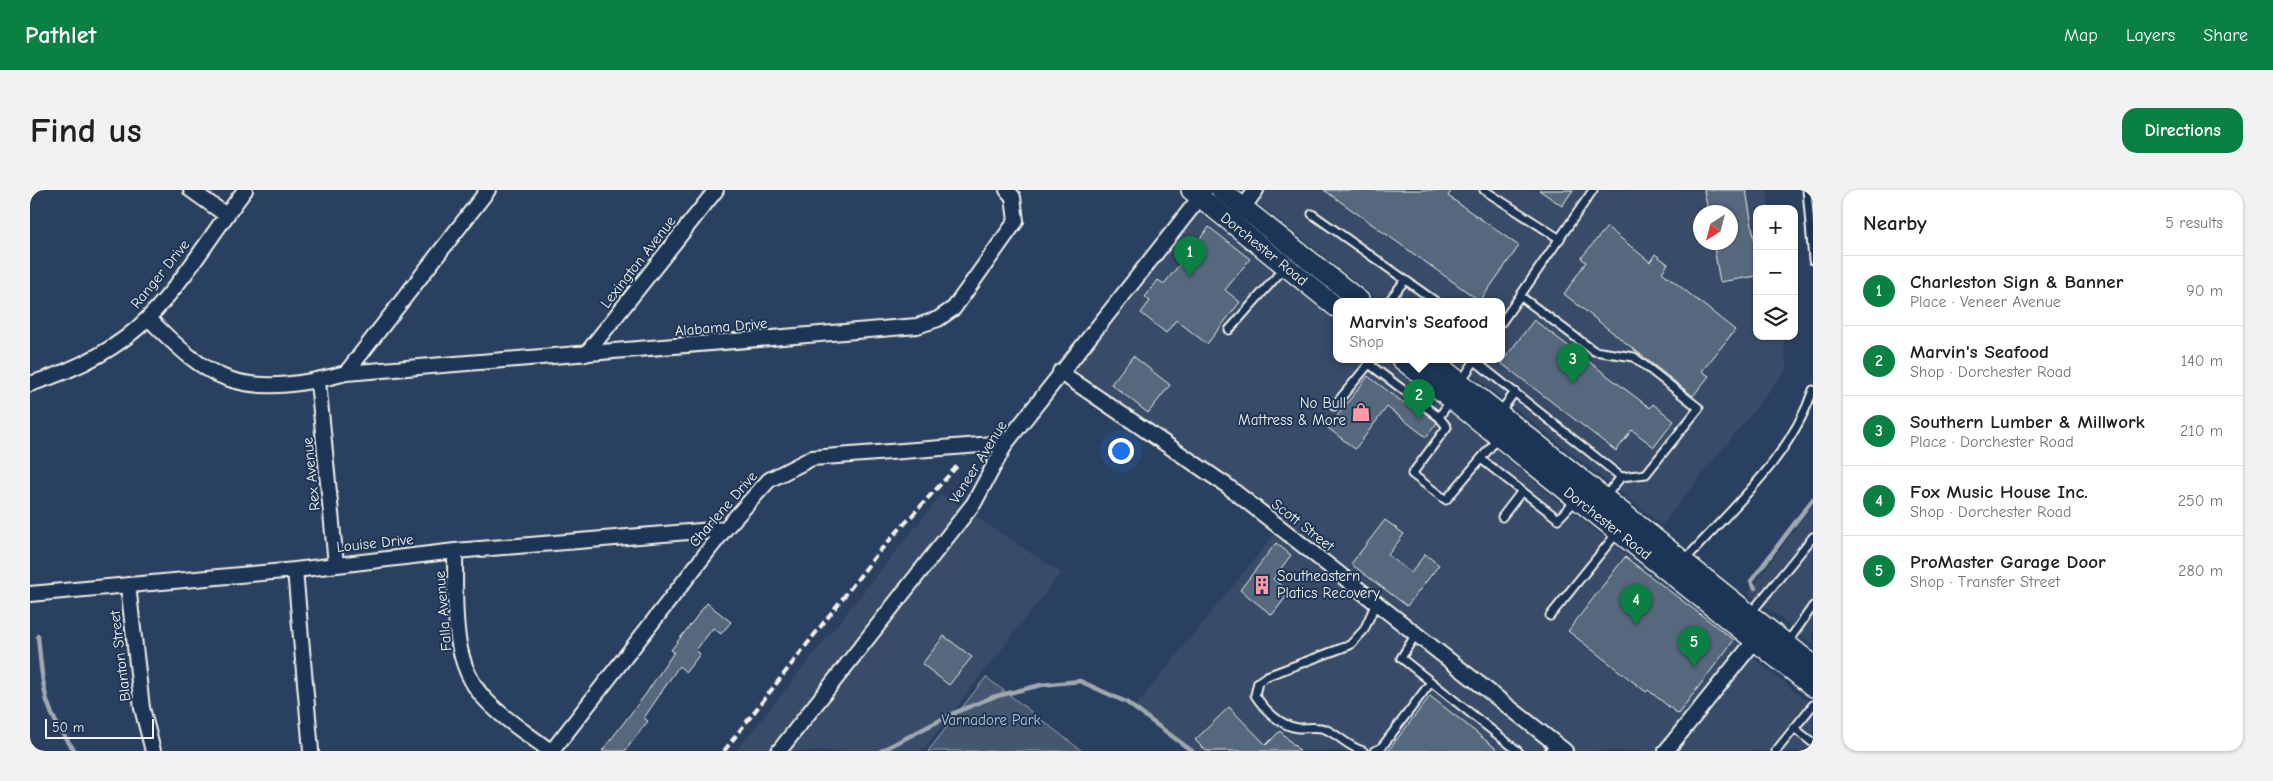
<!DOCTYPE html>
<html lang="en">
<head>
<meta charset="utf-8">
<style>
	:root { --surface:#fff; --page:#f2f2f2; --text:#202124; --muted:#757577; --line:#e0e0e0; --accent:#0b8043 }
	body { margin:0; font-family:"Comic Neue",sans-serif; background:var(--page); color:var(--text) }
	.controls { position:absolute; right:15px; top:15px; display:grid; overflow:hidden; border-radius:10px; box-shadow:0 1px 4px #0004 }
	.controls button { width:45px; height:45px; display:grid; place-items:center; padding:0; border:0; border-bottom:1px solid var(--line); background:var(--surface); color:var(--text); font:25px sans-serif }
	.compass { position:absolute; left:1663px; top:15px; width:45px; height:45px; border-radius:50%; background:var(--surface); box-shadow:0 1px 4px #0004; rotate:216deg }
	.scale { position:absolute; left:15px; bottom:12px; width:109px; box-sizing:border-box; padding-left:5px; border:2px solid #f4f1e8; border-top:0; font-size:14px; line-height:18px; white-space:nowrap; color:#f4f1e8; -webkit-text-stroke:4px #1d3557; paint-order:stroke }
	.you { position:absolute; left:1090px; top:260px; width:18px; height:18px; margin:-12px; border:4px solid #fff; border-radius:50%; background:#1a73e8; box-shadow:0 0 0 8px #1a73e833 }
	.badge { display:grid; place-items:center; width:32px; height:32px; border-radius:50%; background:var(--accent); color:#fff; font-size:16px; font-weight:700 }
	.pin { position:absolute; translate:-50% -41px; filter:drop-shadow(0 1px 2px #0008) }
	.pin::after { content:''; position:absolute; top:26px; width:18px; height:15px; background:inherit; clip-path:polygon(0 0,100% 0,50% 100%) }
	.popup { position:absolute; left:1303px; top:108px; width:172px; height:65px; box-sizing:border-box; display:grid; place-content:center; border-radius:10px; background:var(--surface); filter:drop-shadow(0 1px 4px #0005); font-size:16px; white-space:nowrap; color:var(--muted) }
	.popup b { font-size:19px; color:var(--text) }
	.popup::after { content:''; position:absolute; left:50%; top:100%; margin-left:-10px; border:10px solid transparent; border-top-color:var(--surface) }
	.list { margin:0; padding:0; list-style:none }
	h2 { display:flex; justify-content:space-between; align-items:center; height:65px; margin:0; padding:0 20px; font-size:21px }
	h2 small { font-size:16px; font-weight:400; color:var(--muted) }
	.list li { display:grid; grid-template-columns:32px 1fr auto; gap:15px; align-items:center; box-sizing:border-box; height:70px; padding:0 20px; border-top:1px solid var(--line) }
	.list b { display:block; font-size:19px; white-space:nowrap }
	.list p { margin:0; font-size:16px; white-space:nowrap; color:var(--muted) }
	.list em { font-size:16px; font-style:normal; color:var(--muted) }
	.icon { flex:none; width:28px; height:28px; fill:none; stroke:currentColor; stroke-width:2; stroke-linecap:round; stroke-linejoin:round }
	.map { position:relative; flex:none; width:1783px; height:561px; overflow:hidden; border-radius:15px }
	header { display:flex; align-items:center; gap:30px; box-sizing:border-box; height:70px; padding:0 25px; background:var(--accent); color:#fff }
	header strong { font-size:24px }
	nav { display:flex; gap:28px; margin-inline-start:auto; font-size:18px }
	.intro { display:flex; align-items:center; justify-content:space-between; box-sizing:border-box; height:120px; padding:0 30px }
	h1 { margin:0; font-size:35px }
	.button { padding:12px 22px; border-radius:15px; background:var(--accent); color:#fff; font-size:18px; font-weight:700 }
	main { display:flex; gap:30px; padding:0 30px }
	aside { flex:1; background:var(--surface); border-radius:15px; box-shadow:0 1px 4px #0004 }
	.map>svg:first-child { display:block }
	.built { fill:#374c69; fill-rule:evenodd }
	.green { fill:#445771; stroke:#9ca4ac }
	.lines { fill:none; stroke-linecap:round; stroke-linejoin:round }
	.stream { stroke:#a1a8b0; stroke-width:4.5 }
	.building { fill:#56677d; stroke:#f4f1e8 }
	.lane-casing { stroke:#f4f1e8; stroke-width:11 }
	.street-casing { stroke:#f4f1e8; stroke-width:18 }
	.secondary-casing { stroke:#f4f1e8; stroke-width:22 }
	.lane { stroke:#1d3557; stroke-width:7 }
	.street { stroke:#1d3557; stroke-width:14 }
	.secondary { stroke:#1d3557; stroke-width:19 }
	.rail { stroke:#f4f1e8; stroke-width:4; stroke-dasharray:8 4; stroke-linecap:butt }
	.labels { text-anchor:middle; stroke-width:4; stroke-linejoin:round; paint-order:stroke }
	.street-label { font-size:15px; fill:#f4f1e8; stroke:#1d3557 }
	.poi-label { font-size:15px; fill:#f4f1e8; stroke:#1d3557; text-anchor:end }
	.park-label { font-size:15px; fill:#bfc3c4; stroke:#1d3557 }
</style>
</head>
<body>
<header>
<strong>Pathlet</strong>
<nav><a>Map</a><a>Layers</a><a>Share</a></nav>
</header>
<div class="intro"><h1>Find us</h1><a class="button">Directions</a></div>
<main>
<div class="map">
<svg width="1783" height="561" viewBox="0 0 1783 561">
	<rect width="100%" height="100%" fill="#2a4060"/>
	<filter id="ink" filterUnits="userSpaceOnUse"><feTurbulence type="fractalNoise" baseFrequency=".02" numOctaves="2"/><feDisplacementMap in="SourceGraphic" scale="10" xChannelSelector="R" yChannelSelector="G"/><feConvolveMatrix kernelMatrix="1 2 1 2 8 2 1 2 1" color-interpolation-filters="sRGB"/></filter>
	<g filter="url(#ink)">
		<path class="built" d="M1212,0h525l2,19h-12v127h26l4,33 -125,156 -209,-166h49v-58h-122zM1670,22h30v30h-30z
			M1162,16l144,115v38h49l193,158 170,132 -2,3 67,54v45h-621l-58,-43 147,-182 -221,-154z
			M912,304l119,79 -139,178h-186z
			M1783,315v139l-65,-51z"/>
		<path class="green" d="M956,487l96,74h-154z"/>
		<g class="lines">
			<path class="stream" d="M1725,398l-4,-7 62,-82
				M8,446c5,50 4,74 37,115
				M851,561l73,-38 39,-16 48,-12 39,-4 46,21 66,49"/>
		</g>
		<path class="building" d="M1294,0h128l-4,6 71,50 -39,55z
			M1509,0h34l-11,16z
			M1674,0h42l11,65v21l-37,6 -7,-40h17v-30h-22z
			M1179,37l41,32 -25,31 15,12 -33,42 -31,-24 -10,13 -25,-20 9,-12 -5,-4 13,-17 6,4z
			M1577,37l43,35 5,-8 13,10 -6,8 73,58 -33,41 7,5 -16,20 -129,-102 22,-32 -5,-4z
			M1504,130l116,88 3,-4 21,17 -20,26 -22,-17 -16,21 -115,-88z
			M1103,166l37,29 -22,28 -37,-29z
			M1338,186l36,27 3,-4 29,22 1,2 -11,14 -39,-30 -32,42 -27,-21z
			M1355,330l19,14 -16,21 23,18 14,-19 14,11 -32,41 -56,-42z
			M1246,353l15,12 -18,24 17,13 -18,23 -32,-25z
			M1595,367l109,83 -56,74 -30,-24 -2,2 -78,-61z
			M677,413l24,19 -10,12 -8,-6 -17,22 4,4 -14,18 -7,-6 -35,52 4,3 -23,30h-23l43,-56 29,-43 -3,-2z
			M914,446l28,21 -23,28 -27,-21z
			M1400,506l37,29 32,26h-111z
			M1199,517l37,38 14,-14 20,20h-94l-11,-11z"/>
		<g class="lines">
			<g class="lane-casing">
				<path id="lane" d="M1454,0l76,49
					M1777,0l6,70
					M1282,24l123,87
					M1490,106l74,55 40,6 65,51 -53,66 -25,3 -17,21
					M1359,111l16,-21
					M1472,132l91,-132
					M1199,140l56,-63
					M1343,169l-4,5 70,53 8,10 -35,47 34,26 53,-63
					M1445,171l146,116
					M1431,191l15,-22
					M1304,216l35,-42
					M1470,222l15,-20
					M1409,227l12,-17
					M1451,269l41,32
					M1472,327l20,-26 36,28 19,-20
					M1655,370c47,-52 105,-102 128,-170
					M1720,424l63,-77
					M1520,426l67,-83
					M1386,444l-15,24 117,93
					M1757,453l26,-37
					M1764,538l19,15
					M1333,561c-15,-4 -24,-16 -38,-22 -8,-3 -18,-1 -27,-1 -18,-2 -34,-19 -43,-33l3,-13 9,-6 83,-31 14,-15 12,-27
					M1344,561l7,-3 50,-66
					M1519,561l6,-8
					M1746,561l37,-46"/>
			</g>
			<g class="street-casing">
				<path id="street" d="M161,0l35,25
					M1207,26l19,-26
					M118,128c23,22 48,49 78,60 38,14 83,5 120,-5l571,-47 21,-7 16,-11 62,-87 -3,-24 -6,-7
					M556,164l130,-164
					M1030,182l166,113 339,266
					M316,183l142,-183
					M288,191l18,183
					M0,194c42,-13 87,-34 118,-66 37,-38 65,-86 97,-128
					M425,361c1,48 -6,109 29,147 19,21 44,36 66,53
					M265,380l16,181
					M98,395l14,123 11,43
					M0,404l265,-24 160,-19 270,-22
					M522,561l173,-222 44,-49 43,-22 194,-15
					M749,561l195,-248 32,-60 199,-252
					M1636,561l95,-118"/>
			</g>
			<g class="secondary-casing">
				<g id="secondary">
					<path id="s1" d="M1161,0l145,117"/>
					<path d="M1191,0l139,111"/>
					<path id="s2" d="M1371,169l412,328"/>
					<path d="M1401,169l382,306"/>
				</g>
			</g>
			<use href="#lane" class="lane"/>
			<use href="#street" class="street"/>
			<use href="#secondary" class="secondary"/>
			<path class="rail" d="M694,561l153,-197 82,-90"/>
		</g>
	</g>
	<defs>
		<g id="shop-bare" transform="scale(1.5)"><path d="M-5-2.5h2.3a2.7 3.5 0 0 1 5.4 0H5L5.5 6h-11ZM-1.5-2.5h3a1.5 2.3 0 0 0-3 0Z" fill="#ff9aa2" stroke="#1d3557" stroke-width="2.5" paint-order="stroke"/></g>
		<g id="building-bare" transform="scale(1.5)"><path d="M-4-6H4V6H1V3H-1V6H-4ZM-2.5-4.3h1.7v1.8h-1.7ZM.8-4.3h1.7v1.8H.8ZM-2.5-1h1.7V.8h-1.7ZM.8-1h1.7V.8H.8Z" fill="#ff9aa2" stroke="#1d3557" stroke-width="2.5" paint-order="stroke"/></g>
	</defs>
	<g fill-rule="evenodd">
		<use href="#shop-bare" x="1331" y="222"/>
		<use href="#building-bare" x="1232" y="395"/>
	</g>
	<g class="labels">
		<g class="street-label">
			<text dy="5" stroke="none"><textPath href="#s1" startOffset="94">Dorchester Road</textPath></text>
			<text transform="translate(608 72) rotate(-52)" y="5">Lexington Avenue</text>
			<text transform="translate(130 84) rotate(-51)" y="5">Ranger Drive</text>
			<text transform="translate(691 137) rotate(-5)" y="5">Alabama Drive</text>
			<text transform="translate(948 272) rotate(-58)" y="5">Veneer Avenue</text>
			<text transform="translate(281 284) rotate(-96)" y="5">Rex Avenue</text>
			<text transform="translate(693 319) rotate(-49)" y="5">Charlene Drive</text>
			<text dy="5" stroke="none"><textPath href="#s2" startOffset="264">Dorchester Road</textPath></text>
			<text transform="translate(1273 335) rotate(38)" y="5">Scott Street</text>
			<text transform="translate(345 353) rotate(-6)" y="5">Louise Drive</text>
			<text transform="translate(413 421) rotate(-95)" y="5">Falla Avenue</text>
			<text transform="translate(90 466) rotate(-97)" y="5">Blanton Street</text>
		</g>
		<g class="poi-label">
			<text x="1316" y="218">No Bull<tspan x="1316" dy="17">Mattress &amp; More</tspan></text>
			<text x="1247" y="391" text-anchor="start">Southeastern<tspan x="1247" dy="17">Platics Recovery</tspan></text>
		</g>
		<g class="park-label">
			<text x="961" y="535">Varnadore Park</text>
		</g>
	</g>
</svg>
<div class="controls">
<button>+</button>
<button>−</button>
<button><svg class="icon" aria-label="layers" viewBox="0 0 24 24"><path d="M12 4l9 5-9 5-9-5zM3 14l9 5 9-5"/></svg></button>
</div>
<svg class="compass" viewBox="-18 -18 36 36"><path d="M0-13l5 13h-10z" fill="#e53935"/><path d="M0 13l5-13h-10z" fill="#757577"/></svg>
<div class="scale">50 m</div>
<div class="you"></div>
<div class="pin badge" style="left:1160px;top:87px">1</div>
<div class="pin badge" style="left:1389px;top:230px">2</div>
<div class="popup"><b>Marvin's Seafood</b>Shop</div>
<div class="pin badge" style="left:1543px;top:194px">3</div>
<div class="pin badge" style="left:1606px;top:435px">4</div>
<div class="pin badge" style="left:1664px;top:477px">5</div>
</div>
<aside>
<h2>Nearby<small>5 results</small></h2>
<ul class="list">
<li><span class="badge">1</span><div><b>Charleston Sign &amp; Banner</b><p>Place · Veneer Avenue</p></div><em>90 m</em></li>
<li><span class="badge">2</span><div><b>Marvin's Seafood</b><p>Shop · Dorchester Road</p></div><em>140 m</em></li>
<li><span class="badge">3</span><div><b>Southern Lumber &amp; Millwork</b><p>Place · Dorchester Road</p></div><em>210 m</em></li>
<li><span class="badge">4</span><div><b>Fox Music House Inc.</b><p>Shop · Dorchester Road</p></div><em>250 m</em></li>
<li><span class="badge">5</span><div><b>ProMaster Garage Door</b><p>Shop · Transfer Street</p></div><em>280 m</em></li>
</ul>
</aside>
</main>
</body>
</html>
